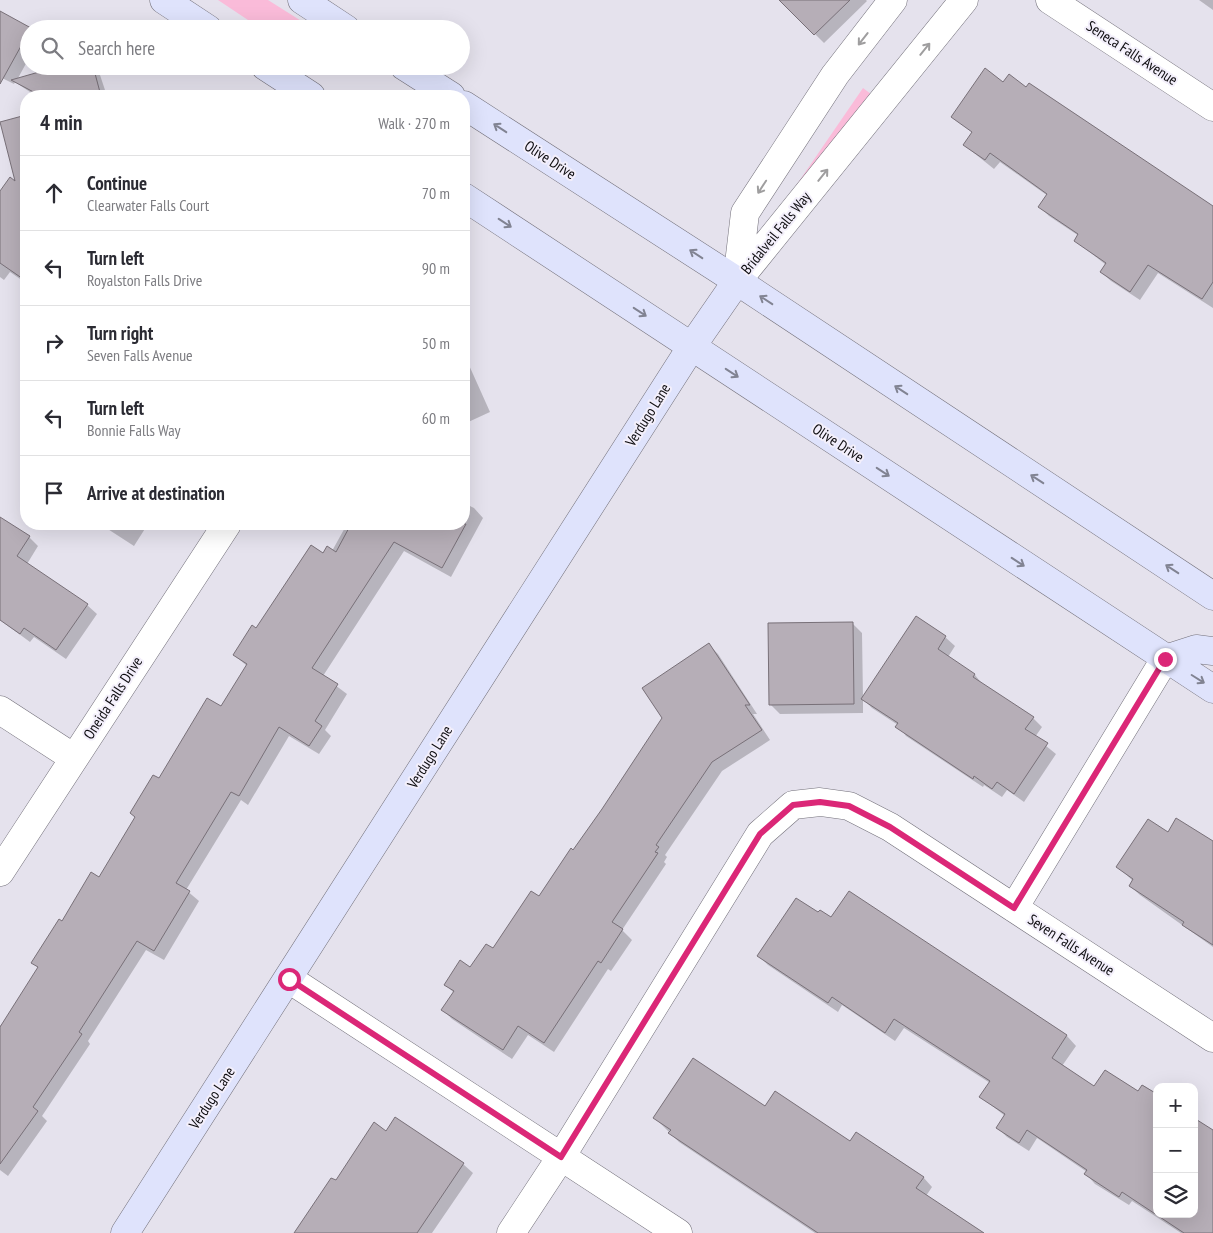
<!DOCTYPE html>
<html lang="en">
<head>
<meta charset="utf-8">
<style>
	:root { --surface:#fff; --page:#f7f7f7; --text:#2b2b33; --muted:#7c7c81; --line:#e1e1e2 }
	body { margin:0; font-family:"PT Sans Narrow",sans-serif; background:var(--page); color:var(--text) }
	.controls { position:absolute; right:15px; bottom:15px; display:grid; overflow:hidden; border-radius:10px; box-shadow:0 5px 20px #0002 }
	.controls button { width:45px; height:45px; display:grid; place-items:center; padding:0; border:0; border-bottom:1px solid var(--line); background:var(--surface); color:var(--text); font:25px sans-serif }
	.stop { position:absolute; width:15px; height:15px; margin:-11px; border:4px solid #db2777; border-radius:50%; background:#fff }
	.stop.end { background:#db2777; border-color:#fff; box-shadow:0 1px 5px #0008 }
	.list { margin:0; padding:0; list-style:none }
	h2 { display:flex; justify-content:space-between; align-items:center; height:65px; margin:0; padding:0 20px; font-size:21px }
	h2 small { font-size:16px; font-weight:400; color:var(--muted) }
	.list li { display:grid; grid-template-columns:32px 1fr auto; gap:15px; align-items:center; box-sizing:border-box; height:75px; padding:0 20px; border-top:1px solid var(--line) }
	.list b { display:block; font-size:19px; white-space:nowrap }
	.list p { margin:0; font-size:16px; white-space:nowrap; color:var(--muted) }
	.list em { font-size:16px; font-style:normal; color:var(--muted) }
	.icon { flex:none; width:28px; height:28px; fill:none; stroke:currentColor; stroke-width:2; stroke-linecap:round; stroke-linejoin:round }
	.map { position:relative; flex:none; width:1213px; height:1233px; overflow:hidden }
	.search { position:absolute; background:var(--surface); box-shadow:0 5px 20px #0002; left:20px; top:20px; width:450px; height:55px; display:flex; align-items:center; gap:12px; box-sizing:border-box; padding:0 18px; border-radius:28px; color:var(--muted); font-size:19px }
	.panel { position:absolute; background:var(--surface); box-shadow:0 5px 20px #0002; left:20px; top:90px; width:450px; height:440px; border-radius:20px }
	.map>svg:first-child { display:block }
	.green { fill:#fabbd9 }
	.shadow { fill:#0003 }
	.building { fill:#b6aeb7; stroke:#787078 }
	.lines { fill:none; stroke-linecap:round; stroke-linejoin:round }
	.street-casing { stroke:#73707a; stroke-width:29 }
	.secondary-casing { stroke:#73707a; stroke-width:29 }
	.street { stroke:#fff; stroke-width:28 }
	.secondary { stroke:#dfe3fc; stroke-width:28 }
	.oneway { stroke:#9f9e9f }
	.oneway2 { stroke:#818392 }
	.route { stroke:#db2777; stroke-width:6 }
	.labels { text-anchor:middle; stroke-width:4; stroke-linejoin:round; paint-order:stroke }
	.street-label { font-size:15px; fill:#0e0d10; stroke:#f3effb }
</style>
</head>
<body>
<div class="map">
<svg width="1213" height="1233" viewBox="0 0 1213 1233">
	<rect width="100%" height="100%" fill="#e5e2ed"/>
	<path class="green" d="M218,0h50l46,29h-48l-12,-5z
		M863,88l8,6 -78,96z"/>
	<path class="shadow" d="M781,0h85l1,1 -43,42z
		M1199,0h14v10z
		M0,12l29,17v29l-12,22 47,-14h33l10,30h-71l-21,-14 -1,2 -14,-7z
		M1004,84l209,124v100l-55,-35 -18,27 -29,-19 -10,-9 5,-7 -30,-24 3,-5 -30,-20 -9,-9 8,-11 -48,-34 -6,7 -30,-24 9,-12 -21,-17z
		M10,179l16,12v92l-16,-11 -6,8 -4,-3v-84z
		M464,354l26,58 -26,12z
		M464,503l10,5 9,10 -32,59 -47,-26 -81,125 24,18 -22,36 6,6 -12,18 -30,-18 -41,69 -7,-5 -55,90 13,11 -35,59 -18,-10 -58,91 2,3 -48,72 5,5 -39,55 -8,-6v-145l2,1 37,-57 -6,-7 29,-39 38,-44 36,-61 -5,-5 90,-105 26,-42 -13,-11 89,-100 9,-4 15,-27h117z
		M0,518l29,19 9,9 -11,18 60,41 10,9 -31,45 -32,-22 -4,5 -30,-22z
		M100,524h48l-14,22z
		M852,623l10,10 1,66 82,-62 10,9 -7,11 27,18 8,10 50,33 9,9 -7,10 21,17 -32,48 -17,-12 -5,7 -18,-12 -1,2 -77,-51 -8,-11 -26,-17 -9,-9v14l-83,1 -10,-10z
		M709,645l9,9 39,60h-4l17,26 -48,31 -57,84 2,2 -3,5 2,2 -44,66 10,10 -21,31 -3,-2 -54,83 -26,-17 -16,24 -60,-40 -9,-9 11,-17 -9,-9 25,-15 23,-19 46,-52 35,-46 90,-134z
		M1168,833l45,10v104l-73,-52 -10,-9 3,-5 -15,-14z
		M849,893l218,143 9,10 -14,20 32,22 44,5 5,-8 14,9v120h37l19,-83v102h-32l-49,-32 -3,4 -34,-21 -9,-10 1,-2 -50,-34 -8,13 -22,-14 -9,-9 7,-12 -24,-19 9,-14 -86,-55 -9,13 -53,-36 -4,7 -70,-47 -9,-9 59,-42 13,5z
		M766,1107l84,36 73,34 9,10 -6,9 56,37h-167l-136,-91 -24,-24z
		M463,1164l10,9 -41,60h-137l41,-51z"/>
	<path class="building" d="M779,0h71l-36,35z
		M0,11l31,17 -31,56z
		M60,66h33l8,30h-60l-30,-16z
		M985,68l18,14 6,-8 17,13 3,-4 184,123v76l-11,17 -54,-34 -18,27 -30,-20 6,-9 -32,-22 4,-7 -40,-27 9,-13 -57,-41 -5,7 -22,-15 9,-13 -21,-15z
		M26,115v166l-26,-18v-72l10,-14 5,4 -15,-59z
		M0,517l30,19 -13,20 71,48 -32,46 -32,-22 -4,6 -20,-14z
		M351,524h115l-24,44 -48,-26 -82,126 26,16 -23,37 7,5 -13,20 -30,-19 -40,69 -8,-4 -55,91 14,8 -36,60 -17,-10 -58,91 3,2 -49,73 5,4 -38,53v-137l38,-60 -7,-4 28,-44 3,2 29,-49 8,5 36,-60 -5,-4 23,-38 6,3 48,-80 14,8 26,-42 -14,-9 19,-30 4,3 55,-83 12,8 4,-7 9,6z
		M916,616l30,20 -8,13 37,25 -2,3 61,40 -9,12 23,14 -34,51 -17,-12 -5,7 -18,-13 -1,3 -78,-52 3,-4 -37,-24z
		M853,622l1,82 -85,1 -1,-82z
		M709,643l41,62h-5l17,25 -50,32 -56,83 3,2 -4,5 3,1 -46,69 11,7 -22,34 -3,-2 -54,82 -26,-17 -15,24 -62,-40 13,-19 -10,-6 16,-25 10,7 16,-23 7,4 38,-57 8,5 32,-48 2,2 29,-41 60,-91 -20,-30z
		M1176,818l37,23v104l-31,-20 2,-3 -55,-36 4,-7 -17,-12 32,-48 20,13z
		M849,891l218,144 -15,23 42,28 11,-16 33,21 4,-6 15,9v120h37v-96l19,12v103h-29l-62,-41 -3,5 -35,-23 3,-4 -60,-40 -8,13 -23,-15 9,-14 -26,-17 11,-16 -96,-62 -9,14 -53,-36 -4,6 -71,-47 39,-58 22,14 2,-2 11,7z
		M693,1058l72,48 10,-15 75,50 6,-9 68,45 -8,11 68,45h-166l-150,-100 3,-3 -18,-12z
		M395,1117l69,46 -47,70h-123l37,-55 5,2 38,-58 12,9z"/>
	<g class="lines">
		<g class="street-casing">
			<path id="street" d="M1050,0l163,107
				M737,281l227,-281
				M737,281l8,-68 90,-138 58,-75
				M0,710l74,48
				M0,872l227,-348
				M1014,908l151,-249
				M289,979l389,254
				M511,1233l50,-76 199,-323 33,-29 27,-3 29,4 41,21 323,211"/>
		</g>
		<g class="secondary-casing">
			<path id="secondary" d="M164,0l44,29
				M302,0l44,29
				M265,66l46,30
				M404,66l47,30
				M464,105l273,176 476,315
				M464,197l749,492
				M1165,659l31,-10 17,2
				M125,1233l567,-887 45,-65"/>
		</g>
		<use href="#street" class="street"/>
		<use href="#secondary" class="secondary"/>
	</g>
	<defs><path id="oneway-shaft" d="M-6 0H5M1.5-3L5.5 0L1.5 3" fill="none" stroke-width="1.6" stroke-linecap="round" stroke-linejoin="round" transform="scale(1.25)"/></defs>
	<g class="oneway">
		<use href="#oneway-shaft" transform="translate(863 39) rotate(128)"/>
		<use href="#oneway-shaft" transform="translate(925 49) rotate(-51)"/>
		<use href="#oneway-shaft" transform="translate(823 175) rotate(-51)"/>
		<use href="#oneway-shaft" transform="translate(762 187) rotate(123)"/>
	</g>
	<g class="oneway2">
		<use href="#oneway-shaft" transform="translate(500 128) rotate(-147)"/>
		<use href="#oneway-shaft" transform="translate(505 223) rotate(33)"/>
		<use href="#oneway-shaft" transform="translate(696 254) rotate(-147)"/>
		<use href="#oneway-shaft" transform="translate(766 300) rotate(-147)"/>
		<use href="#oneway-shaft" transform="translate(640 312) rotate(33)"/>
		<use href="#oneway-shaft" transform="translate(732 373) rotate(33)"/>
		<use href="#oneway-shaft" transform="translate(901 390) rotate(-147)"/>
		<use href="#oneway-shaft" transform="translate(883 472) rotate(33)"/>
		<use href="#oneway-shaft" transform="translate(1037 479) rotate(-147)"/>
		<use href="#oneway-shaft" transform="translate(1018 562) rotate(33)"/>
		<use href="#oneway-shaft" transform="translate(1172 569) rotate(-147)"/>
		<use href="#oneway-shaft" transform="translate(1198 679) rotate(32)"/>
	</g>
	<g class="lines">
		<path class="route" d="M289,979l272,178 199,-323 33,-29 27,-3 29,4 41,21 124,81 151,-249"/>
	</g>
	<g class="labels">
		<g class="street-label">
			<text transform="translate(1132 53) rotate(33)" y="5">Seneca Falls Avenue</text>
			<text transform="translate(550 160) rotate(33)" y="5">Olive Drive</text>
			<text transform="translate(776 233) rotate(-51)" y="5">Bridalveil Falls Way</text>
			<text transform="translate(648 415) rotate(-58)" y="5">Verdugo Lane</text>
			<text transform="translate(838 443) rotate(33)" y="5">Olive Drive</text>
			<text transform="translate(113 698) rotate(-57)" y="5">Oneida Falls Drive</text>
			<text transform="translate(430 757) rotate(-58)" y="5">Verdugo Lane</text>
			<text transform="translate(1071 945) rotate(33)" y="5">Seven Falls Avenue</text>
			<text transform="translate(212 1098) rotate(-57)" y="5">Verdugo Lane</text>
		</g>
	</g>
</svg>
<div class="controls">
<button>+</button>
<button>−</button>
<button><svg class="icon" aria-label="layers" viewBox="0 0 24 24"><path d="M12 4l9 5-9 5-9-5zM3 14l9 5 9-5"/></svg></button>
</div>
<div class="stop" style="left:289px;top:979px"></div>
<div class="stop end" style="left:1165px;top:659px"></div>
<div class="search"><svg class="icon" aria-label="search" viewBox="0 0 24 24"><circle cx="10" cy="10" r="6"/><path d="M15 15l6 6"/></svg>Search here</div>
<section class="panel">
<h2>4 min<small>Walk · 270 m</small></h2>
<ul class="list">
<li><svg class="icon" aria-label="ahead" viewBox="0 0 24 24"><path d="M12 20V5M6 11l6-6 6 6"/></svg><div><b>Continue</b><p>Clearwater Falls Court</p></div><em>70 m</em></li>
<li><svg class="icon" aria-label="left" viewBox="0 0 24 24"><path d="M17 20v-9H6M10 6l-5 5 5 5"/></svg><div><b>Turn left</b><p>Royalston Falls Drive</p></div><em>90 m</em></li>
<li><svg class="icon" aria-label="right" viewBox="0 0 24 24"><path d="M7 20v-9h11M14 6l5 5-5 5"/></svg><div><b>Turn right</b><p>Seven Falls Avenue</p></div><em>50 m</em></li>
<li><svg class="icon" aria-label="left" viewBox="0 0 24 24"><path d="M17 20v-9H6M10 6l-5 5 5 5"/></svg><div><b>Turn left</b><p>Bonnie Falls Way</p></div><em>60 m</em></li>
<li><svg class="icon" aria-label="arrive" viewBox="0 0 24 24"><path d="M6 21V4h12l-3 4 3 4H6"/></svg><div><b>Arrive at destination</b></div></li>
</ul>
</section>
</div>
</body>
</html>
